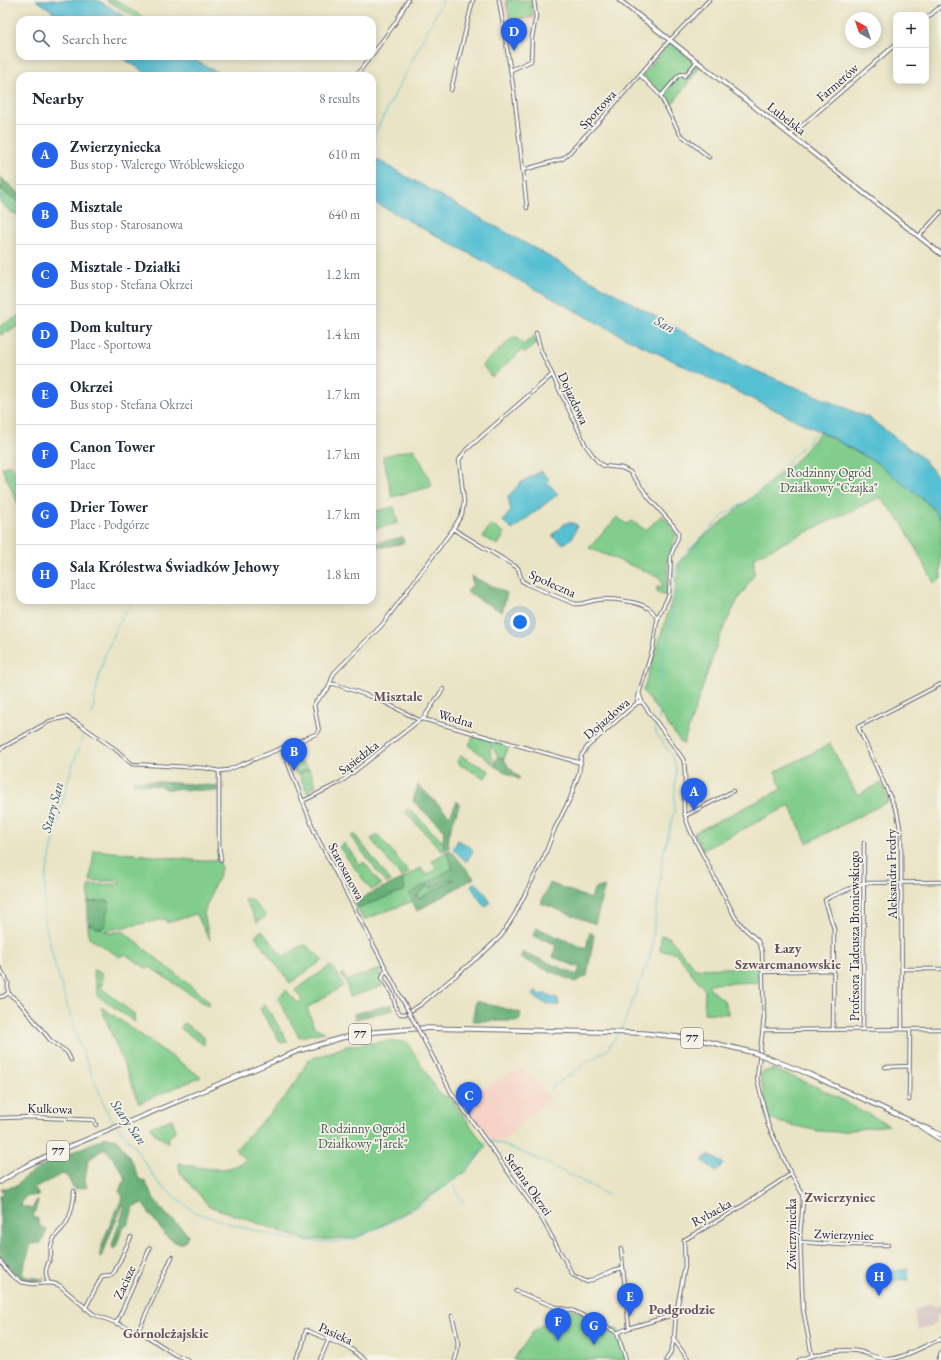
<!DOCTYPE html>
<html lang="en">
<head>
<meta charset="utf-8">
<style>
	:root { --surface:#fff; --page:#f2f2f3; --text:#1f2937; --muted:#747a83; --line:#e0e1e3; --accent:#2563eb }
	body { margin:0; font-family:"EB Garamond",serif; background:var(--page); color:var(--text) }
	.controls { position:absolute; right:12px; top:12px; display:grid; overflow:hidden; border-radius:8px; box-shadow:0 2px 10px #0003 }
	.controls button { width:36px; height:36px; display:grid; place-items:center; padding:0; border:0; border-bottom:1px solid var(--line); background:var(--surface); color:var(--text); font:20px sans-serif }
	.compass { position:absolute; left:845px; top:12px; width:36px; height:36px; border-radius:50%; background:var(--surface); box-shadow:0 2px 10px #0003; rotate:320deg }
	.you { position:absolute; left:520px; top:622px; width:14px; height:14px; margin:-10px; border:3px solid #fff; border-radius:50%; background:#1a73e8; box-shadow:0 0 0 6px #1a73e833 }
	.badge { display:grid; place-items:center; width:26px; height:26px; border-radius:50%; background:var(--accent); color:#fff; font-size:13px; font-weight:700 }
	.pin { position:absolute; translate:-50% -33px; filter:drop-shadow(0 1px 2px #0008) }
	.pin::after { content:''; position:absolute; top:21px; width:14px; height:12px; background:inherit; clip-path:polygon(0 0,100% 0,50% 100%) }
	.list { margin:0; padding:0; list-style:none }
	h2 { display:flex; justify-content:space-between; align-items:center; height:52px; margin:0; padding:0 16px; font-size:17px }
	h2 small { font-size:13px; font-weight:400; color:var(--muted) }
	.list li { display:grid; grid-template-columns:26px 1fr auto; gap:12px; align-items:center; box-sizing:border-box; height:60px; padding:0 16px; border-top:1px solid var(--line) }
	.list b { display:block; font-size:15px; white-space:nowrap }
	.list p { margin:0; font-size:13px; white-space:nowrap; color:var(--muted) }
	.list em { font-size:13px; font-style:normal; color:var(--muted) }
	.icon { flex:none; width:22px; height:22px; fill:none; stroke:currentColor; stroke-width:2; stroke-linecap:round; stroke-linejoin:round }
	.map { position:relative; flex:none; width:941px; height:1360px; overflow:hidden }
	.search { position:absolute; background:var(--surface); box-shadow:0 2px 10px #0003; left:16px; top:16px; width:360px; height:44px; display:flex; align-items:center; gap:10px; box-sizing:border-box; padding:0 14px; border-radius:12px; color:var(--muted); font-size:15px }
	.panel { position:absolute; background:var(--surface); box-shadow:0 2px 10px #0003; left:16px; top:72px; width:360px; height:532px; border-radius:12px }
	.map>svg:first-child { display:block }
	.built { fill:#f6d1c5 }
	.industrial { fill:#d1bfbf }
	.green { fill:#81cd8c; stroke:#527864 }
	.forest { fill:#68b078; stroke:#45695a; fill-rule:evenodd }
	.water { fill:#57c0d3; stroke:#3c7187 }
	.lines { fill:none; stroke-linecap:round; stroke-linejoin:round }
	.stream { stroke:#57c0d3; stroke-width:1 }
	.minor-casing { stroke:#68666b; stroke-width:4.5 }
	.major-casing { stroke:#68666b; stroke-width:5.5 }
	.minor { stroke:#fff; stroke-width:2.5 }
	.major { stroke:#fff; stroke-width:3.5 }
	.minor-bridge-casing { stroke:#68666b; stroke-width:4.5; stroke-linecap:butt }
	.major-bridge-casing { stroke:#68666b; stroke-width:5.5; stroke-linecap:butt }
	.minor-bridge { stroke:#fff; stroke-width:2.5 }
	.major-bridge { stroke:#fff; stroke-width:3.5 }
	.labels { text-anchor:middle; stroke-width:3.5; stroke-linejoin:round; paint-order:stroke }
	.shield { fill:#f7f3e8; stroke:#62616f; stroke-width:1 }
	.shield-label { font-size:12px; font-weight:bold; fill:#22223b }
	.street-label { font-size:13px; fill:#22223b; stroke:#f7f3e8 }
	.park-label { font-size:13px; fill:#3e5553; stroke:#f7f3e8 }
	.water-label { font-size:14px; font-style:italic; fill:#355970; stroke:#f7f3e8 }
	.neighbourhood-label { font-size:14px; font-weight:bold; fill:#67525c; stroke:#f7f3e8 }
</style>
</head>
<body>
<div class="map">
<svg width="941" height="1360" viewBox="0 0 941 1360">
	<rect width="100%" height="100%" fill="#f7f3e8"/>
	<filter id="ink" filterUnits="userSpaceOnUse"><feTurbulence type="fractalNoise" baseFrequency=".025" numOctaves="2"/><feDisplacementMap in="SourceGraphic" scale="8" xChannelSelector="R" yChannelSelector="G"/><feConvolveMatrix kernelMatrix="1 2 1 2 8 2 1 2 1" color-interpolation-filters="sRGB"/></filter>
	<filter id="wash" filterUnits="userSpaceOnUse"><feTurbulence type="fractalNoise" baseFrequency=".012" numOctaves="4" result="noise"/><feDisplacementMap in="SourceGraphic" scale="16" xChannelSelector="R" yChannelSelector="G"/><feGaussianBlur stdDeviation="0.9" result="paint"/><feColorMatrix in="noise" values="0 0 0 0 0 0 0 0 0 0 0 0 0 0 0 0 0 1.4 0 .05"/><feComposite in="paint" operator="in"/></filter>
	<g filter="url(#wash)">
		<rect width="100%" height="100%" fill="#e9e4c5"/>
		<path class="built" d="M501,0h32l2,18 -2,4 -27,5z
			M520,1069l10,6 19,22 -47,45 -13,-3 -20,-25 -9,-15z"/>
		<path class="industrial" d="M932,1304l2,3 7,-2v8l-5,2 1,7 -8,5 -11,3 -4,-20z"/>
		<path class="green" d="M106,0h10l32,20h-8z
			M506,0h25l2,17 -23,4z
			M670,42l30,25 -30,40 -5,-11 -22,-19v-2z
			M0,186l2,4 18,13v13l-9,-4 -11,-10z
			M20,315v10l-20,10v-9z
			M515,336l8,9 11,-9 3,7 -12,10 -3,-3 -30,27 -10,-12z
			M820,432l59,32 51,41 11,15v59l-7,4 -32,-60 -22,-26 -126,60v17l-8,14 -9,13 -18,37 -36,107 -40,-54 32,-101 4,-27 24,-26 91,-74z
			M414,449l8,15 10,21 -2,2 -38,10 -9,-41z
			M11,464l9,19v25l-18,-40z
			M394,507l4,16 -26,6v-17z
			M662,515l9,10 5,10 -8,24 -1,37 -10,-3v-7l5,1v-5l-3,-5 -70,-29 28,-31 10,7 4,-3 15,9z
			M490,525l15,8 -7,12 -15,-8z
			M474,736l35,9 -5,14 -6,-2 -7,-12 -1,5 3,10 -1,4 -4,-4 -19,-15z
			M830,744l27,51 24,-12 8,18 -82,42 -17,-38 -87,45 -9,-17 88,-44 -7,-17z
			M288,752l4,2 17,15 -13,5z
			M461,756l28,15 -4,7 -25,-13 -3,-5z
			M309,769l7,17 -6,2 2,4 -4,2 -9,-20z
			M409,809l34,33 2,8 -3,1 -37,-39z
			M354,834l37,47 -5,2 -35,-46z
			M378,835l31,37 -8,5 -30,-38z
			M344,843l16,22 4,-3 17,23 -10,5 -32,-43z
			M94,850l108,11 1,-1h16l2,8 -2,8 -7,14 -1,6 -4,8 -3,10 6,26 -14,-26 -29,9 -2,-4 -60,12 4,2 14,-2 86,70 -1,5 -58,-39 -4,1 -21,-14 -5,3 -31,-19 -1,-13 19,-5 -1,-4 2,-15 -20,1 1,-17 31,-1v-3h-30z
			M446,852l7,16 -43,26 3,7 -50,19 -6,-12 48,-18 -3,-11 19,-11 5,7 11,-7 -5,-7z
			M456,878l-38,22 -3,-2v-1l3,-1v-2l10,-8 3,2 14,-7z
			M250,898l16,18 -9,6 -12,-22z
			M262,930l21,27 16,-10 7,-2 17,15 -33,23 -35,-47z
			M661,935l8,2 26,32 65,-2 -2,15 -50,2 4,7 11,8 6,15 -25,-1 1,-23 -30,-38 -15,-1z
			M330,966c6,4 10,12 13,20l-36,22 7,19 11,5 -26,5 -21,-39 8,-8 12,13 4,-3 -7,-10z
			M381,969l-1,4 2,13 -32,11 -4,-15 -5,-8h2l4,6z
			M93,970l9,3v13l-3,-2 1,3 34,27 1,8 -37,-26z
			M265,1004l23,38 -7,1 -21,-34z
			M101,1007l100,70 -62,26z
			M184,1023l20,14v8l-24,-17z
			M386,1041l21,1 33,53 10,2 36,50 -20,25 -52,35 -37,21 -23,10 -49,2 -96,-34 -29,-34 -1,-9c15,4 34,8 50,5 6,-2 13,-5 18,-7l-12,-11 51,-54 12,-17 10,-19 39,-14z
			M774,1069l45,19 70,37 -52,7 -18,-1 -37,-8 -14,-5 -8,-45z
			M172,1119l3,10 -1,4 -6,5v5l-14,-10 -4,-6z
			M562,1307l10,2 41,20h4l3,6 8,25h-115l20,-28 10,-8 4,1 4,-3 -1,-3z"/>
		<path class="forest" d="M0,177l20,17v9c-13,-9 -20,-10 -20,-26z
			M403,537l1,6 -32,6v-5z
			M471,576l36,17 -5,19 -20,-11 -15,-9 6,-8z
			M498,757l6,2 4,7 12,12 -2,1 -24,-13 1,-5z
			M133,780l84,6v5l-50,-2 -7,-3 -27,-2z
			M418,785l32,31 7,-15 2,4c-4,14 -13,28 -10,43l-4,2 -2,-8 1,-12 -31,-29z
			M450,850c9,9 16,19 24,28l-57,33 -8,-17 44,-26 -7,-16zM455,879l-37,20 -3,-1 3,-4 10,-8 2,3 15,-8z
			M402,879l3,11 -48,18 -2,-4 12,-9z
			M550,883l41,16 3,-10 11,-3 -10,38 -54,-21z
			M108,901l1,8c-4,5 -2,9 -3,15l-4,5 -8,-2 -3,-3 -3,1v-23z
			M537,928l49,21 4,-17 4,3 -7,41 -12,6 -55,-24 3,-6 54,23 3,-7 -27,-11 3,-13 -23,-8z
			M476,1001l45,12 -2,8h-47z
			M392,1004l1,6 -38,9 -1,-5z
			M106,1137l11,2 15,23 7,17 6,2 10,20 9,11 24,22c-4,16 -14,8 -23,1l-23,-32 -8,4 -6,17 -6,5 -6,18 -3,2 -1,-4 13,-39 -2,-1 -14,32 -6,18 -3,2c-2,-9 18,-50 23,-60l-4,-6 3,-7 4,-4 -4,-9 -17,-23 -17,12 -3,20 2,7 -13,2 -7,-13 -4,-2 -30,14 6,7 -15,2 -3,9 11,3 5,-10 1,3 -5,15 5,2 1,6 8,5 -6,13 -10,1 -9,29 4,4 19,2 -13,2 -10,-1 -8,-6 -14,-20v-58l4,-3 -3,-4 15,-3 9,-9 21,-13z"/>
		<path class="water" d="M36,0h62l32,20h-64z
			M119,56h69l36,20h-73z
			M372,157l368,207 129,54 52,39 20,23v40l-11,-15 -51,-41 -50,-28 -205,-99 -252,-136z
			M541,471l8,8 -2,3 11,12 -46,36 -9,-9 8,-10 -3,-14 12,-14z
			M566,523h7l4,2 -4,12 -9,7 -11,-7 1,-4z
			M458,840l12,7 3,4 -6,10h-2l-12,-12z
			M475,883c8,5 12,12 15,20l-3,3h-3l-13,-19 1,-3z
			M536,991l4,4 6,-1 12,5 1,6c-9,1 -21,-4 -26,-10v-3z
			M709,1155l14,8 -7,9 -14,-12 5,-4z
			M908,1269l1,11 -10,-1 -5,3 -20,1 -1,-1 -2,-4 1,-4z"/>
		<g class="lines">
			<path class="stream" d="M372,139l71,-139
				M0,196l20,15
				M92,715l6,-35 7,-25 16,-37 14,-18
				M659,720l2,-49 15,-76 -2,-23 8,-15 42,-42 34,-21 60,-64
				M83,736l-11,31 -13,47 -14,68 -1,36 9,39 24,81 31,76 9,11
				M621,1031l30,-78 12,-98 11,-43 2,-43 -3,-12 -17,-24 -1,-8
				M550,1089l36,-26 21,-13 12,-17
				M119,1127l14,18 26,39 35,28 43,14 60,15 37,1 21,-3 36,-17 28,-16 47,-35 7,-9 11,-18 5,-4c42,13 81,35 119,55
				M454,1186l10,18"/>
		</g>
	</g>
	<g filter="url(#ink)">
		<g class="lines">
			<g class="minor-casing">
				<path id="minor" d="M499,0l15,92 13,116
					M926,19l15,-13
					M372,55l24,-33 12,-22
					M511,70l20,-9 1,-24 4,-20 -2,-17
					M640,75l20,20 20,39 29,23
					M356,76l15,-20
					M451,90l22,-90
					M661,96l18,-21 4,-1 2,2 12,-15
					M791,135l105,-91
					M523,170l39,-11 4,-3 37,-39 67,-77 39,-40
					M919,236l22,-24
					M453,529l65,39 4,13 7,4 46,19c8,1 14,-3 22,-4 13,-2 41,1 53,9 3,3 5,6 8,10
					M330,684h5l45,16 39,20 4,-1 158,44
					M642,702l41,57c5,17 0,34 1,51 1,8 4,15 7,22l44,85 8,10 15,14 4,10 2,67 -7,60 11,47 23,49 11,19 1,8 -3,35 2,53 1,20 9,47
					M637,703l2,-9
					M423,719l20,-30
					M282,748l33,85 88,168
					M0,749l50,-28 16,-4 13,7 36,25 17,15 73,4 14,3 9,-1 88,-36 3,-3 -5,-26 2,-4 12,-12 6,-16 48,-48 71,-96 9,-15 2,-12 -5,-42 7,-10 86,-75
					M219,771v75l2,14
					M303,801l38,-19 76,-60 2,-2
					M685,816l48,-25
					M0,968l8,14v11l-4,3 -4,1
					M902,969h39
					M387,971l-3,2 -2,5 10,16 5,17 4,3h4l15,-9 64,-53 17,-16 14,-22 29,-57 11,-29 15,-29 9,-26 2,-17 7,-10 49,-43 5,-1 -3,-9 14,-45 3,-21 2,-10 11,-22 2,-40 7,-18v-5l-5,-7 -24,-27 -19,-26 -8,-4 -18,-2 -6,-4 -12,-16 -45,-95 -5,-18
					M764,972l70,-2
					M8,993l11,9 32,39 16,11 4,8
					M863,1029l1,-186
					M902,1029l-1,-196 -4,-21 -39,-85 83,-43
					M763,1030l178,-1
					M833,1030l1,-101 -9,-29 5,-3 33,-14 78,-1
					M435,1061l16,31 91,127 31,56 14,7 27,-12 9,-2 6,60
					M885,1067l24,-1
					M909,1100l1,-71
					M0,1118l30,-1 64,3 2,5
					M801,1242l41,3h46
					M621,1249l2,19
					M0,1261l11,14 10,7 11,2 19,-1 8,2 34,29 49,19 32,21 14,6
					M48,1282c-5,-15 0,-14 3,-27 0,-4 -1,-8 1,-12 2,-8 9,-12 13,-18 6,-9 9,-23 9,-34
					M516,1291l39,16 19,4 40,20 3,2 9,27
					M85,1309l17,-33 10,-1 3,-4 16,-34
					M452,1316c4,15 9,29 3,44
					M116,1324l34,-76
					M138,1331l34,-74
					M617,1333l12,-5 47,-14
					M674,1340l15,20
					M295,1360l7,-13 4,-17 45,19 14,11
					M320,1360l8,-19
					M666,1360l4,-6 4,-14 2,-26 9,-48 -1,-26 52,-30 55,-36
					M799,1360c17,-6 40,-12 58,-9 11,2 21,9 33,8 12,0 38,-15 51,-20"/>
			</g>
			<g class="major-casing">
				<path id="major" d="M619,0l322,254
					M766,1057l43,17 132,61
					M921,1127l20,13
					M0,1182l24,-15 23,-11 251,-105 43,-13 33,-6 50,-4 219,5 54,6 58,14
					M939,1360l2,-6"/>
			</g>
			<use href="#minor" class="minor"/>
			<use href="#major" class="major"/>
			<g class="minor-bridge-casing">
				<path id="minor-bridge" d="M403,1001l32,60"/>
			</g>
			<g class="major-bridge-casing">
				<path id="major-bridge" d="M755,1053l11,4"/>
			</g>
			<use href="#minor-bridge" class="minor-bridge"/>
			<use href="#major-bridge" class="major-bridge"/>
		</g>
	</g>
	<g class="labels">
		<g class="shield">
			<rect x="349" y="1024" width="22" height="20" rx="3"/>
			<rect x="681" y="1028" width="22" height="20" rx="3"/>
			<rect x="47" y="1141" width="22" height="20" rx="3"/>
		</g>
		<g class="shield-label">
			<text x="360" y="1038">77</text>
			<text x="692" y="1042">77</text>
			<text x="58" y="1155">77</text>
		</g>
		<g class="street-label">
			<text transform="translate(837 82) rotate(-41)" y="5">Farmerów</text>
			<text transform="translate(597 109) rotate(-48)" y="5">Sportowa</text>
			<text transform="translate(787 118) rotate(38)" y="5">Lubelska</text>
			<text transform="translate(574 398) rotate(65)" y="5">Dojazdowa</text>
			<text transform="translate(553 583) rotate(24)" y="5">Społeczna</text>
			<text transform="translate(456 718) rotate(16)" y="5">Wodna</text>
			<text transform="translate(606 718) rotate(-41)" y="5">Dojazdowa</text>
			<text transform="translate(358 757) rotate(-38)" y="5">Sąsiedzka</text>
			<text transform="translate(347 871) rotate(62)" y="5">Starosanowa</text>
			<text transform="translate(891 874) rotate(-91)" y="5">Aleksandra Fredry</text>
			<text transform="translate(854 936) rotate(-90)" y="5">Profesora Tadeusza Broniewskiego</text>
			<text transform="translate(50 1108) rotate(2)" y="5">Kulkowa</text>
			<text transform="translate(529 1184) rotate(55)" y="5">Stefana Okrzei</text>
			<text transform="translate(711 1212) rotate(-29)" y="5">Rybacka</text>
			<text transform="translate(791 1234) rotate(-90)" y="5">Zwierzyniecka</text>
			<text transform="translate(844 1234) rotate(2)" y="5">Zwierzyniec</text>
			<text transform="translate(124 1282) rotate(-66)" y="5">Zacisze</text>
			<text transform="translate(336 1333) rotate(24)" y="5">Pasieka</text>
		</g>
		<g class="park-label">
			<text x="829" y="477">Rodzinny Ogród<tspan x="829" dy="15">Działkowy "Czajka"</tspan></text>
			<text x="363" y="1133">Rodzinny Ogród<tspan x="363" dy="15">Działkowy "Jarek"</tspan></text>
		</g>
		<g class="water-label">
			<text transform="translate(665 324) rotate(28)" y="5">San</text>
			<text transform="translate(52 807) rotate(-75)" y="5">Stary San</text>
			<text transform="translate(129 1122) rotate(55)" y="5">Stary San</text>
		</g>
		<g class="neighbourhood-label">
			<text x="398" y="701">Misztale</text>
			<text x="788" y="953">Łazy<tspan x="788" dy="16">Szwarcmanowskie</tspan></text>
			<text x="840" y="1202">Zwierzyniec</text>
			<text x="682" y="1314">Podgrodzie</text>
			<text x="166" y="1338">Górnoleżajskie</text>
		</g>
	</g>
</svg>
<div class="controls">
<button>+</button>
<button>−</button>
</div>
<svg class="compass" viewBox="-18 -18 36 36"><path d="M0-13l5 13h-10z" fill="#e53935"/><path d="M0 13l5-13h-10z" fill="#747a83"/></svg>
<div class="you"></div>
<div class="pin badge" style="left:694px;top:811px">A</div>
<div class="pin badge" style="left:294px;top:771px">B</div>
<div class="pin badge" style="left:469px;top:1115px">C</div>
<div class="pin badge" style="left:514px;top:51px">D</div>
<div class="pin badge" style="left:630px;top:1316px">E</div>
<div class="pin badge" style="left:558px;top:1341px">F</div>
<div class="pin badge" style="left:594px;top:1345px">G</div>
<div class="pin badge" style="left:879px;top:1296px">H</div>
<div class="search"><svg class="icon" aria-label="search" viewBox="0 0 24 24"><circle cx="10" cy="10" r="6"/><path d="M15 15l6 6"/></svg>Search here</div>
<section class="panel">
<h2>Nearby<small>8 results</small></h2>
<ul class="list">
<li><span class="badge">A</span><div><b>Zwierzyniecka</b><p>Bus stop · Walerego Wróblewskiego</p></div><em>610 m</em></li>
<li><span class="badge">B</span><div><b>Misztale</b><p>Bus stop · Starosanowa</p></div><em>640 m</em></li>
<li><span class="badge">C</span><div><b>Misztale - Działki</b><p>Bus stop · Stefana Okrzei</p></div><em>1.2 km</em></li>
<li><span class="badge">D</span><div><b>Dom kultury</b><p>Place · Sportowa</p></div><em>1.4 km</em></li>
<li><span class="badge">E</span><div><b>Okrzei</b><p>Bus stop · Stefana Okrzei</p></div><em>1.7 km</em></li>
<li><span class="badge">F</span><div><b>Canon Tower</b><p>Place</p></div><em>1.7 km</em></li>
<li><span class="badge">G</span><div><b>Drier Tower</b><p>Place · Podgórze</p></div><em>1.7 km</em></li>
<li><span class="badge">H</span><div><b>Sala Królestwa Świadków Jehowy</b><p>Place</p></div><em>1.8 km</em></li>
</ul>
</section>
</div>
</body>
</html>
